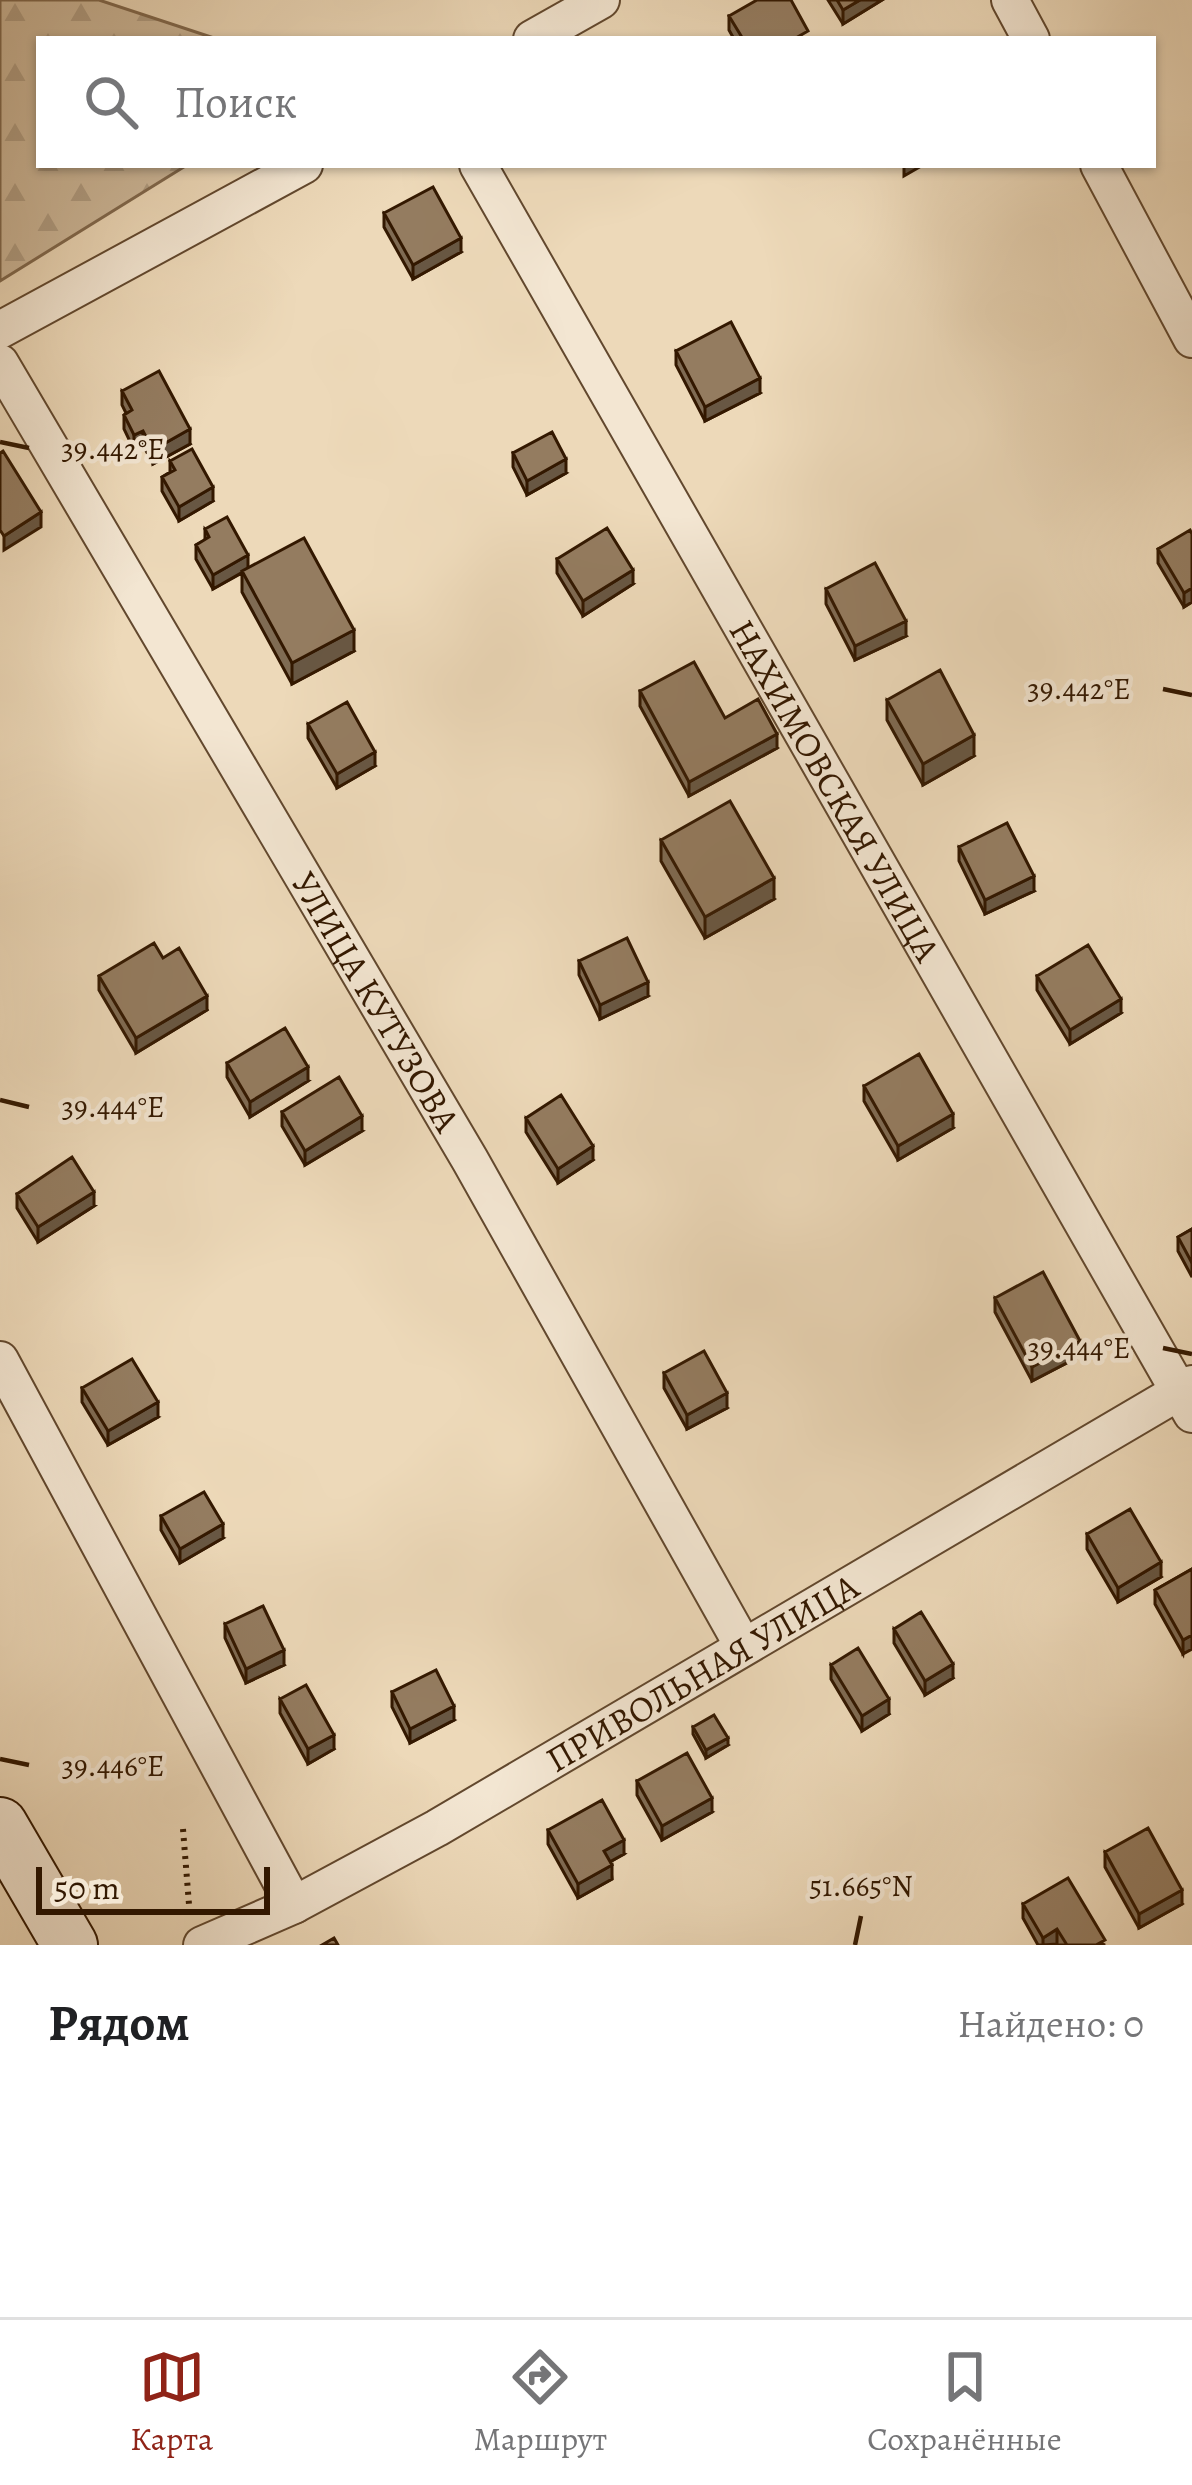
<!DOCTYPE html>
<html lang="ru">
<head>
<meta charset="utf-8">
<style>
	:root { --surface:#fff; --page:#f2f2f2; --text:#202124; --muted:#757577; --line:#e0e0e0; --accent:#8f2418 }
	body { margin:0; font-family:Alegreya,serif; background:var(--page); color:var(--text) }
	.scale { position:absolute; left:36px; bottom:30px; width:234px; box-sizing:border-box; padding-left:12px; border:6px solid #331800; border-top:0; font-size:33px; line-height:42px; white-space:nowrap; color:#331800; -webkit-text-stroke:9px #f3e6d2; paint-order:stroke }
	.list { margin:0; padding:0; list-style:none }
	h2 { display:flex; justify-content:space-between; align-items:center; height:156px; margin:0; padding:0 48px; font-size:51px }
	h2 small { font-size:39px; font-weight:400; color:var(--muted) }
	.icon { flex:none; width:66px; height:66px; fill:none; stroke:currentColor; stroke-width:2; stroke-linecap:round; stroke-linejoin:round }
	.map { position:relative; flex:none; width:1192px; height:1945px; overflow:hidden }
	.search { position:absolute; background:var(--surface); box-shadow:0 3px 9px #0004; left:36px; right:36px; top:36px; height:132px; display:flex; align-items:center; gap:30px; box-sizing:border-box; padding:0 42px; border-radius:0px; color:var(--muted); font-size:45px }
	.sheet { height:372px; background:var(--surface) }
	nav { display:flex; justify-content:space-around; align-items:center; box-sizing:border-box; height:168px; border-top:3px solid var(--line); background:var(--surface); font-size:33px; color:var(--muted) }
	nav a { display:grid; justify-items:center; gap:6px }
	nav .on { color:var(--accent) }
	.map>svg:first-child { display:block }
	.forest { fill:url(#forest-firs); stroke:#80684d; stroke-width:3 }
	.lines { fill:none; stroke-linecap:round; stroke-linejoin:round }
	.minor-casing { stroke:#62482e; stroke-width:40 }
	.secondary-casing { stroke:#331800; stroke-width:58 }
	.path { stroke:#331800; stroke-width:6; stroke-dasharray:3 6; stroke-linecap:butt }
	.minor { stroke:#f3e6d2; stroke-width:36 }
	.secondary { stroke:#f3e6d2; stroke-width:54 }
	.wall { fill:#7f6b53; stroke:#331800; stroke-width:3 }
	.shaded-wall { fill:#685743; stroke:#331800; stroke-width:3 }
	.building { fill:#947c60; stroke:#331800; stroke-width:3 }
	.ticks { fill:none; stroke:#331800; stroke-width:4.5 }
	.labels { text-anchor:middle; stroke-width:9; stroke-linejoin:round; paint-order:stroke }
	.street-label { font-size:36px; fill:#331800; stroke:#f3e6d2 }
	.ticks-label { font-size:30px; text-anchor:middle; fill:#331800; stroke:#f3e6d2; stroke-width:9; stroke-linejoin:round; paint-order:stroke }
</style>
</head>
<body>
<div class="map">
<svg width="1192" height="1945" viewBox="0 0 1192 1945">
	<defs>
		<pattern id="forest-firs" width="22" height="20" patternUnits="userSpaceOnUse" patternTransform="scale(3)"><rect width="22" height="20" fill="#cdb89a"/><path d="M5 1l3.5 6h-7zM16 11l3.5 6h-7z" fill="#b09d83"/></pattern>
	</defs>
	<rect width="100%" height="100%" fill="#edd9b9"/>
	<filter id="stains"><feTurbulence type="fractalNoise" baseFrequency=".00167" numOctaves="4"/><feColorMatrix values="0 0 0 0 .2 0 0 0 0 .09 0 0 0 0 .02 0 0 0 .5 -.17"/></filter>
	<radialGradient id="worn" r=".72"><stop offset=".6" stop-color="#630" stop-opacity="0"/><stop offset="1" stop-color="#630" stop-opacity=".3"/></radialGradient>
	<path class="forest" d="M0,0h99l118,39h-178v126h148l-187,116z"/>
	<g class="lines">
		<g class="minor-casing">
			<g id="minor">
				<path d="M1010,0l21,39"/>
				<path d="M532,39l69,-39"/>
				<path id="s1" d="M478,165l714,1249"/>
				<path d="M1099,165l93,174"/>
				<path d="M0,330l304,-165"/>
				<path id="s2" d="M0,363l470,797 272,484"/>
				<path d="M0,1360l294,545"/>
				<path id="s3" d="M202,1945l92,-40 143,-77 755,-444"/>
			</g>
		</g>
		<g class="secondary-casing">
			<path id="secondary" d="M0,1825l70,120"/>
		</g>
		<path class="path" d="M183,1829l7,88"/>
		<use href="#minor" class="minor"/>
		<use href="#secondary" class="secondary"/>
	</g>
	<path class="wall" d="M828,0h54l-39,24z
		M729,16l79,23h-74l-5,-9z
		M384,213l77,39 -48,27 -29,-52z
		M676,351l84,42 -55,28 -29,-56z
		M122,391l68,53 -37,20 -10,-19 -9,5 -10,-21v-14l2,-2 -4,-8z
		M513,453l53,20 -39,22 -14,-28z
		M170,461l43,40 -34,20 -17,-30v-14l8,-5z
		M205,529l43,39 106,83 -62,33 -50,-92v-19l-29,16 -17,-30v-14l9,-5z
		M1192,534v68l-8,5 -26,-44v-14z
		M557,559l76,25 -50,32 -26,-43z
		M826,589l80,47 -51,24 -29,-56z
		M640,691l85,27 52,30 -88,48 -49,-90z
		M887,700l87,56 -51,29 -36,-65z
		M308,724l67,42 -38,22 -29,-50z
		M661,840l113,59 -69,39 -44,-77z
		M959,847l75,44 -49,23 -26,-53z
		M163,958l44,52 -71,43 -37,-63v-14z
		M579,961l69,35 -48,23 -21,-44z
		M1037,976l84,37 -51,31 -33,-54z
		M227,1063l81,18 -58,36 -23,-40z
		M864,1086l89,42 -55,32 -34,-59z
		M282,1112l80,19 -57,34 -23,-39z
		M526,1118l67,42 -35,23 -32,-51z
		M17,1194l77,12 -56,36 -21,-34z
		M1192,1229v48l-14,-26v-14z
		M995,1298l85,58 -48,25 -37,-69z
		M664,1373l63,35 -40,21 -23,-41z
		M82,1388l76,29 -50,28 -26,-43z
		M161,1516l62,22 -43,25 -19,-33z
		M1087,1534l74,43 -43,25 -31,-53z
		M1192,1569l-9,85 -28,-50v-14z
		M225,1624l59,41 -38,18 -21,-45z
		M894,1629l59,49 -28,17 -31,-52z
		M831,1665l58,49 -27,17 -31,-52z
		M392,1692l62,28 -44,23 -18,-36z
		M280,1699l54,50 -26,15 -28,-51z
		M693,1727l35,18 -22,13 -13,-24z
		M637,1781l75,31 -50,28 -25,-45z
		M548,1830l76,24 -14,8 2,17 -34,19 -30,-54z
		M1105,1852l77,52 -43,24 -34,-61z
		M1023,1904l82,41h-67l-15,-27z"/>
	<path class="shaded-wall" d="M860,0h22l-39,24v-14z
		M904,165h19l-19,11z
		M461,238v14l-48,27v-14z
		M760,378v15l-55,28v-14z
		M190,429v15l-37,20v-14z
		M143,431v14l-9,5v-15z
		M566,459v14l-39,22v-14z
		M213,487v14l-34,20v-14z
		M41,512v15l-37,23v-14z
		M248,555v14l-35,20v-14z
		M633,570v14l-50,32v-15z
		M1192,588v14l-8,5v-14z
		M906,621v15l-51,24v-14z
		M354,630v21l-62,33v-21z
		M777,734v14l-88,48v-14z
		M974,735v21l-51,29v-21z
		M375,752v14l-38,22v-14z
		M1034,876v15l-49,23v-14z
		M774,878v21l-69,39v-21z
		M648,982v14l-48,23v-14z
		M207,996v14l-71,43v-15z
		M1121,999v14l-51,31v-14z
		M308,1067v14l-58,36v-15z
		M953,1114v14l-55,32v-14z
		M362,1116v15l-57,34v-14z
		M593,1146v14l-35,23v-14z
		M94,1192v14l-56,36v-15z
		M1080,1341v15l-48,25v-14z
		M727,1393v15l-40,21v-14z
		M158,1402v15l-50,28v-14z
		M223,1524v14l-43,25v-14z
		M1161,1562v15l-43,25v-14z
		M1192,1635v14l-9,5v-14z
		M284,1650v15l-38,18v-14z
		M953,1664v14l-28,17v-14z
		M889,1699v15l-27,17v-15z
		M454,1706v14l-44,23v-14z
		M334,1735v14l-26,15v-15z
		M728,1738v7l-22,13v-8z
		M712,1798v14l-50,28v-14z
		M624,1840v14l-20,11v-14z
		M612,1865v14l-34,19v-14z
		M1182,1890v14l-43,24v-14z
		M1057,1929v15l-14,1v-7z"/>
	<path class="building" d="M757,0h34l17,31 -14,8h-51l-14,-23z
		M837,0h23l-17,10z
		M433,187l28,51 -48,27 -29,-52z
		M731,322l29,56 -55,29 -29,-56z
		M159,371l31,58 -37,21 -10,-19 -9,4 -10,-20 8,-5 -10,-19z
		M552,432l14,27 -39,22 -14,-28z
		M192,449l21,38 -34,20 -17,-30 13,-7 -5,-9z
		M3,451l38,61 -37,24 -4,-6v-77z
		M227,517l21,38 -35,20 -17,-30 13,-8 -4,-8z
		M607,528l26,42 -50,31 -26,-42z
		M1190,530l2,4v54l-8,5 -26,-44z
		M304,538l50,92 -62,33 -50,-92z
		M875,563l31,58 -51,25 -29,-57z
		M694,662l31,56 33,-19 19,35 -88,48 -49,-91z
		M940,670l34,65 -51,29 -36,-64z
		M347,702l28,50 -38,22 -29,-50z
		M730,801l44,77 -69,39 -44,-77z
		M1007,823l27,53 -49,24 -26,-53z
		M627,938l21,44 -48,23 -21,-44z
		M154,943l9,15 16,-10 28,48 -71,42 -37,-62z
		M1088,945l33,54 -51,31 -33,-54z
		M285,1028l23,39 -58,35 -23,-39z
		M919,1054l34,60 -55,32 -34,-60z
		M339,1077l23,39 -57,35 -23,-39z
		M561,1095l32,51 -35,23 -32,-51z
		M72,1157l22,35 -56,35 -21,-33z
		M1192,1229v34l-14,-26z
		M1043,1272l37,69 -48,26 -37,-69z
		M704,1351l23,42 -40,22 -23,-42z
		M132,1359l26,43 -50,29 -26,-43z
		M204,1492l19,32 -43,25 -19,-33z
		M1130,1509l31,53 -43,26 -31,-54z
		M1192,1569v66l-9,5 -28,-50z
		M263,1606l21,44 -38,19 -21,-45z
		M921,1612l32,52 -28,17 -31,-52z
		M858,1648l31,51 -27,17 -31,-51z
		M436,1670l18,36 -44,23 -18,-37z
		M306,1685l28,50 -26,14 -28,-50z
		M714,1715l14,23 -22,12 -13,-23z
		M687,1753l25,45 -50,28 -25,-45z
		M602,1800l22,40 -20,11 8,14 -34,19 -30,-54z
		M1148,1828l34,62 -43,24 -34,-62z
		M1068,1878l37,62 -9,5h-29l-10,-16 -14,9 -20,-34z
		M334,1938l4,7h-16z"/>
	<path class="ticks" d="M0,442l29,6M1163,689l29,6M0,1100l29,7M1163,1348l29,6M0,1759l29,6M855,1945l6,-29"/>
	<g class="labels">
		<g class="street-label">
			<text dy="13" stroke="none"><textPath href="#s1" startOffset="720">НАХИМОВСКАЯ УЛИЦА</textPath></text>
			<text dy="13" stroke="none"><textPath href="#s2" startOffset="741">УЛИЦА КУТУЗОВА</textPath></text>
			<text dy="13" stroke="none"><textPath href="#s3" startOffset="570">ПРИВОЛЬНАЯ УЛИЦА</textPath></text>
		</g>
	</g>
	<g class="ticks-label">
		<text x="113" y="459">39.442°E</text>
		<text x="1079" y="699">39.442°E</text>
		<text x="113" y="1117">39.444°E</text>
		<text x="1079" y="1358">39.444°E</text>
		<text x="113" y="1776">39.446°E</text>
		<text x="861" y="1896">51.665°N</text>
	</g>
	<rect width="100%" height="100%" filter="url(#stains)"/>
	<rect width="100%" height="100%" fill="url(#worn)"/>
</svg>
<div class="scale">50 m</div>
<div class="search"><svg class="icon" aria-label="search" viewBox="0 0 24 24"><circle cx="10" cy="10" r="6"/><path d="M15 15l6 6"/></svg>Поиск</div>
</div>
<section class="sheet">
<h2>Рядом<small>Найдено: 0</small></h2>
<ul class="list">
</ul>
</section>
<nav>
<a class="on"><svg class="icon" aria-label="map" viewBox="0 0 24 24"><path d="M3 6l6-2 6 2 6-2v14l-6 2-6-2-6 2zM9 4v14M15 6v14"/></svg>Карта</a>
<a><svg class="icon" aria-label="directions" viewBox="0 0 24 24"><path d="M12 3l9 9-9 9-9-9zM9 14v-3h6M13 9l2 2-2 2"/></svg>Маршрут</a>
<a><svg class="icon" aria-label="saved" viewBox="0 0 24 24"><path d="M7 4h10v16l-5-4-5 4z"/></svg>Сохранённые</a>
</nav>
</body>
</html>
